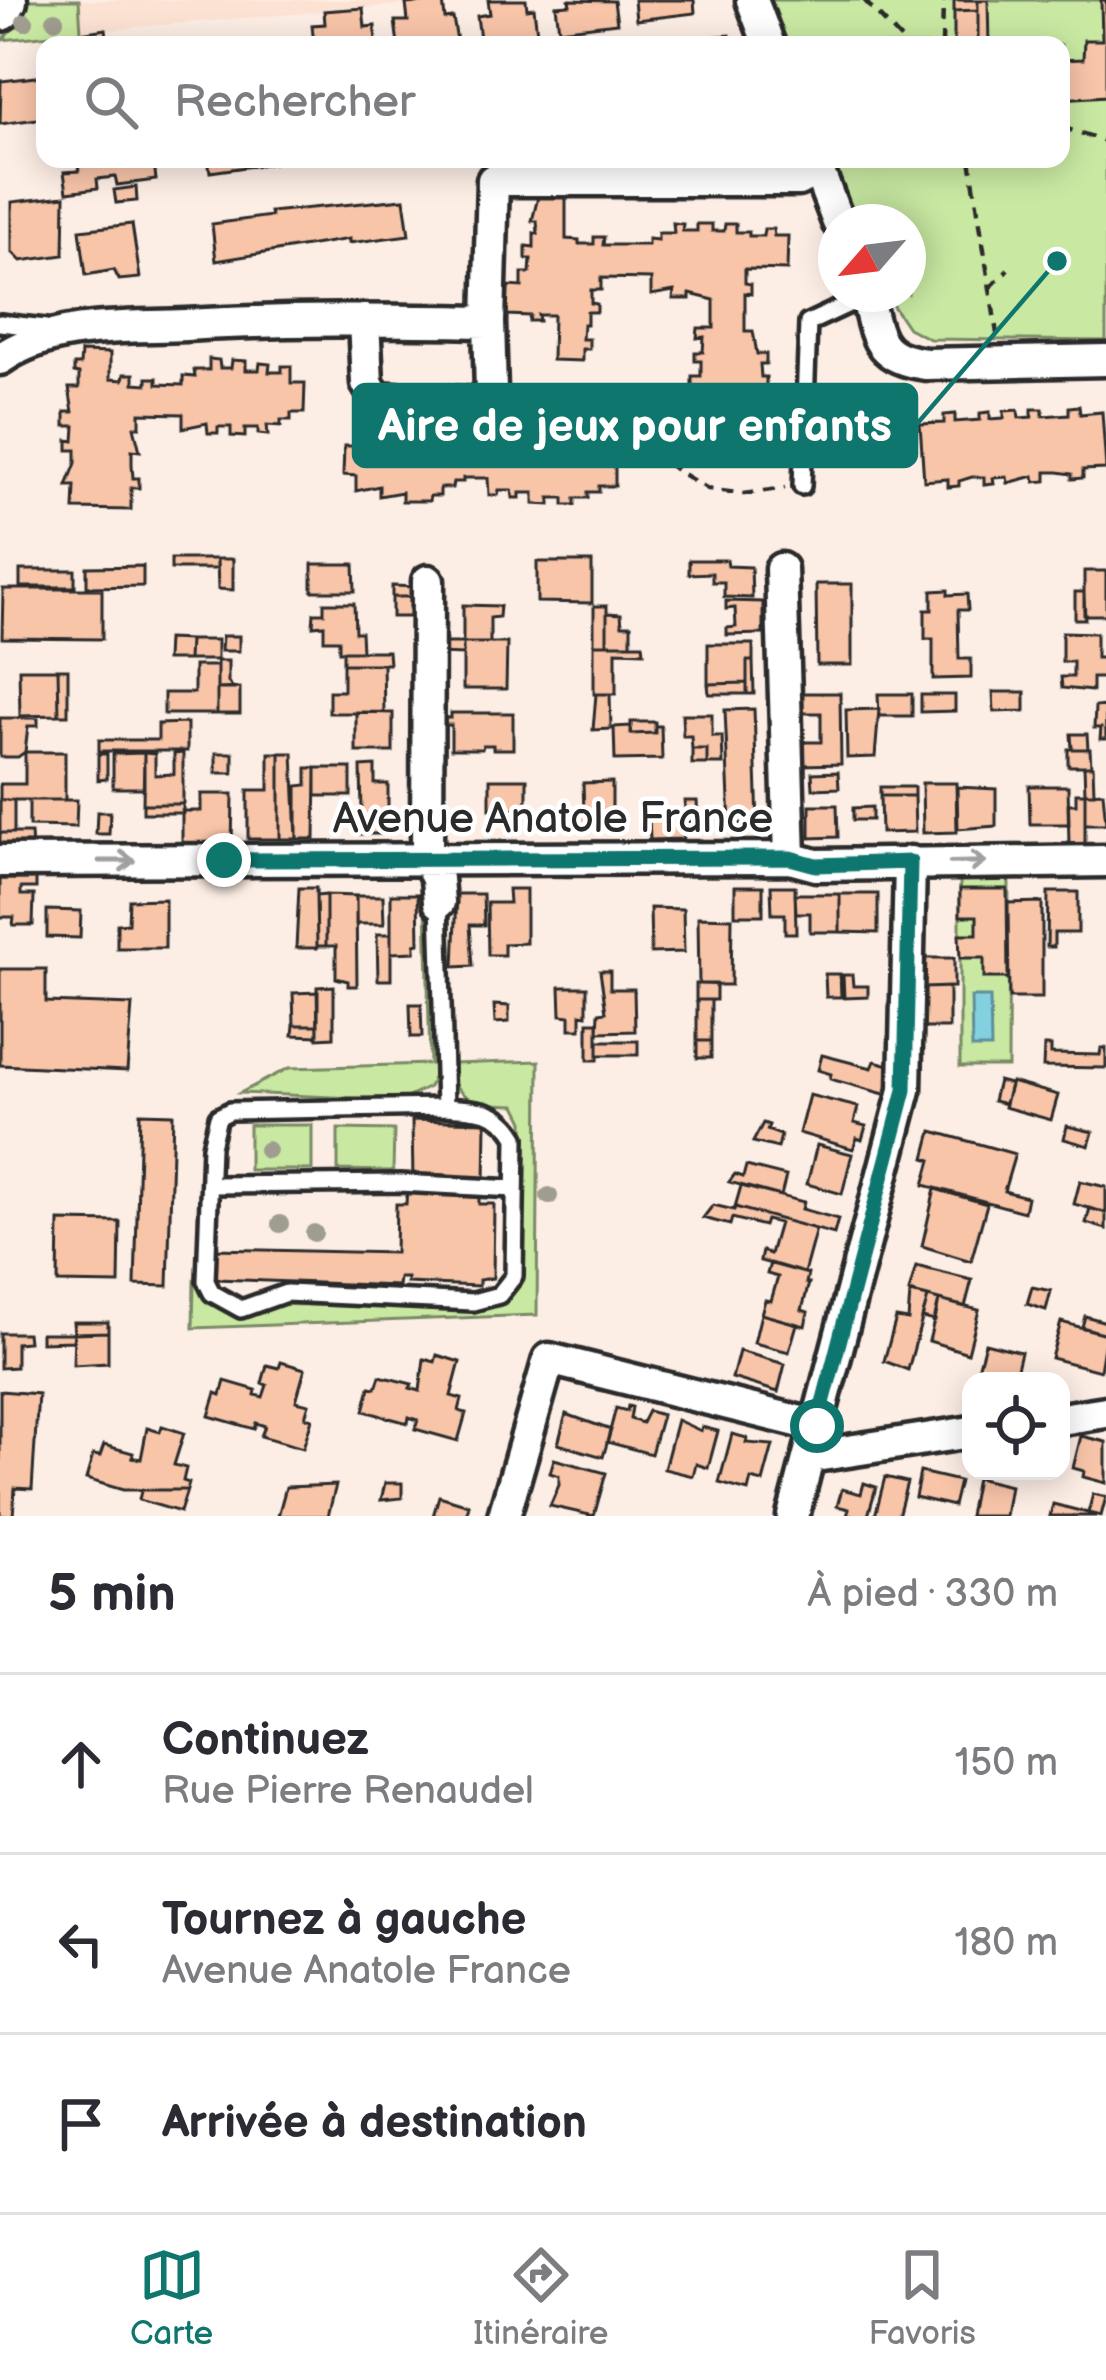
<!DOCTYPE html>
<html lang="fr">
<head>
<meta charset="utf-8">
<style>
	:root { --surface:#fff; --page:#f2f2f3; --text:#2b2b33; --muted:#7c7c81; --line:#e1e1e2; --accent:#0f766e }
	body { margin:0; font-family:"Balsamiq Sans",sans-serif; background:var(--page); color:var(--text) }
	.controls { position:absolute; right:36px; bottom:36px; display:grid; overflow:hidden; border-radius:24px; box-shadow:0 6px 30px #0003 }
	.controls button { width:108px; height:108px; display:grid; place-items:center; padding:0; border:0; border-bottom:3px solid var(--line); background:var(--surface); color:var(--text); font:60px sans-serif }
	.compass { position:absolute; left:818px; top:204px; width:108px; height:108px; border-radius:50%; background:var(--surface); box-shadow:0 6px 30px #0003; rotate:242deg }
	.stop { position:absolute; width:36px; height:36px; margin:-27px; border:9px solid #0f766e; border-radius:50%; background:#fff }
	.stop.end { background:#0f766e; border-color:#fff; box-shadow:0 3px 12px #0008 }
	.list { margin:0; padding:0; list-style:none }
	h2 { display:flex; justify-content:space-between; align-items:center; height:156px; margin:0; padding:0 48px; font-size:51px }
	h2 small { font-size:39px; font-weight:400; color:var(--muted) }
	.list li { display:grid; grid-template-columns:78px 1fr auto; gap:36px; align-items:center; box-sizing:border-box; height:180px; padding:0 48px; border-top:3px solid var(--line) }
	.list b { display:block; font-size:45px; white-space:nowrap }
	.list p { margin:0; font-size:39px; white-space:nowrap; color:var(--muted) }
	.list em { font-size:39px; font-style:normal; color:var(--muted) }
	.icon { flex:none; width:66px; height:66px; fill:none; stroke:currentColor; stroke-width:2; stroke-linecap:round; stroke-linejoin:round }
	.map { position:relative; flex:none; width:1106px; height:1516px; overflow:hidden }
	.search { position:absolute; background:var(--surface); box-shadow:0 6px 30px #0003; left:36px; right:36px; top:36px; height:132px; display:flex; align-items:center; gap:30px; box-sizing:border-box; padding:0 42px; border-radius:24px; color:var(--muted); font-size:45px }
	.sheet { height:696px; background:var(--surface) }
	nav { display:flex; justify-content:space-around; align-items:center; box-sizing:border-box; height:168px; border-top:3px solid var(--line); background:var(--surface); font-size:33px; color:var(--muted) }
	nav a { display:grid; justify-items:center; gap:6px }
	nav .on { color:var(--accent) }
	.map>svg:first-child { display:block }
	.built { fill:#fce2d3 }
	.green { fill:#c9e9a2; stroke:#7a8a66; stroke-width:3 }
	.water { fill:#83d0e1; stroke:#608e98; stroke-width:3 }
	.building { fill:#f8c5a9; stroke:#2b2b2b; stroke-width:3 }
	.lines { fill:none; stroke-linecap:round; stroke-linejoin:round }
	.service-casing { stroke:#2b2b2b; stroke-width:24 }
	.minor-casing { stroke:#2b2b2b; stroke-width:39 }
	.secondary-casing { stroke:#2b2b2b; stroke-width:51 }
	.path { stroke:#2b2b2b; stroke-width:4.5; stroke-dasharray:12 9; stroke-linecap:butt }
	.service { stroke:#fff; stroke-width:15 }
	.minor { stroke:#fff; stroke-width:30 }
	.secondary { stroke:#fff; stroke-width:42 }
	.tree { fill:#9f9d8f }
	.oneway { stroke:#a0a0a0 }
	.route { stroke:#0f766e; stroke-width:15 }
	.labels { text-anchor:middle; stroke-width:9; stroke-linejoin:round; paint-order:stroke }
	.street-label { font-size:42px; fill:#2b2b2b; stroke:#fff }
	.leader { fill:none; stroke:#0f766e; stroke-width:4.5 }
	.callout-dot { fill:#0f766e; stroke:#fff; stroke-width:4.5 }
	.callout { fill:#0f766e; stroke:#0f766e; stroke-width:4.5 }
	.callout-label { font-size:45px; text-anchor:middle; font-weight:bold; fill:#fff }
</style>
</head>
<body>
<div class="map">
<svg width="1106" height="1516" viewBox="0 0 1106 1516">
	<rect width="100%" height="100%" fill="#fdeee5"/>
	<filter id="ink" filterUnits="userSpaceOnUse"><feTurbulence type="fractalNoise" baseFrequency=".00833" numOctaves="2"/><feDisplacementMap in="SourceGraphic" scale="24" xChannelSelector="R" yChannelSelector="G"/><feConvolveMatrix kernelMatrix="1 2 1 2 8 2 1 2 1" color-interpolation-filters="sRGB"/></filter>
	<g filter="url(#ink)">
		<path class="built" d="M79,0h380l-378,32z"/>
		<path class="green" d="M27,0h52l2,32 -78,8 24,-30z
			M771,0h335v341l-176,-2 -22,-11 -23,-34h23v-72h-55l-28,-63h236v-114h-275z
			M960,877h49l-1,190h-48z
			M431,902l4,172 -6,13 -27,13 -162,-7 49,-25 141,-4 -4,-161z
			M445,902h5l3,162 86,-3 -2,254 -344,13 1,-47c23,28 43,42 77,23l194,5c33,-5 46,-11 59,-42v-146l-8,-16c-32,-1 -54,1 -67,-32z
			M249,1125h63v45h-63z
			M338,1129l56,1 -1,41 -55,-1z"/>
		<path class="water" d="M971,997h19l1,51h-19z"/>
		<path class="building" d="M488,0h38l1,9 7,-1 3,25 -57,6 -3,-23 13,-2z
			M569,0l45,1 3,22 -58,7 -3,-24 14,-1z
			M634,0h60l1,13 -59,7z
			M954,0h24v10l-24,1z
			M978,0h10l1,45h-11z
			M1101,0h5v96l-45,3v-39l22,-1 1,-19h18z
			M443,1l2,18 8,-1 4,23 -59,4 -3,-24h13l-2,-17z
			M363,8l2,19 10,-1 1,19h-62l-2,-20 13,-1 -1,-13z
			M978,10v35h-24v-34z
			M106,29l2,16h-47l-1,-9z
			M730,35l3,10h-64l-2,-5z
			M45,76v42l-45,6 1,-43z
			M77,159h46v6l31,-3 2,18 -39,5 -2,-8 -18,2 1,9 -31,4 -3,-20 15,-1z
			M208,159h65l1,4 -64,9z
			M136,187l1,14 -21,2 -2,-13z
			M65,196l-1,59 -43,6 -9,-9v-50z
			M538,197h28v42l13,1v4h15v-7h10l-1,8h45v-6l10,1v-7h16l-1,-10 10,1 -1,7h15v-7h15v7h12l1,-7h11v8h13v4h14l1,-7h9l1,7h14l-1,34 -42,-1v14l6,1v10l-6,-1v38h8l4,23h9v10h-6l1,13h5v14h-8l-1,13 6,1 -1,10h-10l5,23h-17v14h-30v-15h-7l-6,-23 -6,1v-11h6v-14h-5v-14h9v-15h-6v-9h8l1,-15 -7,1 1,-10h16v-28l-24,-6v5h-17l1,-8 -23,4v-16l-50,-1v12h-10v13l6,1v8h-10v12h-4l-1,15h7v10h-7v12l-30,-1 1,-45h-15l1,6h-10l1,-5 -23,-1 1,-29 14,1v-14h8l1,-14h-5v-13l8,1v-14l4,1 -1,-13h-5z
			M404,199l5,36 -60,8v-4l-133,22 -4,-37 59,-8 -1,-4z
			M132,224l8,54 -21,2 -5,-10 -28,5 -6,-45z
			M81,352l29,1v26l13,1 1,-6h10v9l13,1v-6h10v6l26,1v-9l12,1 -1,-7h15v-11l10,1 1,8h11l1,-8 14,1v9h13l1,-7 10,1 -1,8h13v-6h9v17h14l-1,30h-13v7h-10v6l-14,-1 1,10 -10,-1v-6h-13v9l-14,-1v-9h-13v6h-10l-1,-10 -24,5v-14l-43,-1v14h-6l6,24 -8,-1v14l1,14h6v10h-8v22l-57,-1 1,-23h-8l9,-23v-13h-8v-10l6,1 1,-15h-10v-14h8l-4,-24h10v-14l-5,-1v-8h6z
			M1079,406l1,8 22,-2 4,57 -23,1v8l-11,1v-5l-14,-2h-12v9l-11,1 -1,-6 -26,7 -1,-6 -14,1 1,6 -10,1v-8h-12l-13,4v5l-11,1v-8l-24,2 -4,-57 24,-1v-8l11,-1v8l25,-2v-7l10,-1v7l14,-1v-7l14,-1 1,8 13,-1v-8h11v7l26,-2v-7z
			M380,426h8l1,7h12l1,-7 15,1v9l14,1 1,-7 9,1v10h12v-7l12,1 -1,17 26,1v-6h11l1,-6 12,1v-10l8,1v6h14v-6h16l-1,10 25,-5 1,8 23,-5v15l15,1v29h-16v6h-11v6h-13v7h-11v-7h-14v7l-16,-1v-11h-14v5h-7l-1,-8h-13l-1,5h-9l-1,-17h-25v4h-10l-1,6h-12v8h-10l-1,5h-27v-9l-23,4v-10l-23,5v-15l-13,-1 1,-29h12v-6h11l1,-6h12z
			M171,559h46v10h-46z
			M217,559h16v31l-15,-1z
			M689,560h38l1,6 23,1 1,31 -28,-1v-15h-12v-9l-23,1z
			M537,562h55v41l-55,-1z
			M312,564h42l1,27h-43z
			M143,566v20l-56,1v-20z
			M20,570h55v17h-55z
			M1084,571h22v44h-22z
			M816,584h36v81h-35z
			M392,586l26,1 -1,10h-25z
			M3,589h99v50l-100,-1z
			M948,590v5l19,-1 1,16h-10l1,49h12v19l-38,1v-40h-8v-29h7v-19z
			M1075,592h9l1,27h-10z
			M392,597h25v20h-25z
			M726,601l37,1v32l-36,1v-7l9,-1 -1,-19 -9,1z
			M324,603h30l1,29h6l1,19h-23v-11h-15v-15l-11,1 1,-13h10z
			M463,605l37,1 -1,11 -9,1v25h-27z
			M594,606h13v38h-13z
			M607,613l14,1 1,11h9v19h-24z
			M1062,632l34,1v25h10v20h-14v13l-30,-3 -1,-11h12v-15h-11z
			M222,636h17v15h-18z
			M167,639l22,1 -1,20h-22z
			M189,640h28v20h-29z
			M440,643h23v12l-24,-1z
			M463,643h44l-1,46h-43z
			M594,644h49l1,8 -28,-1v43h-22z
			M708,644h45v17h-6v22l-39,1z
			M343,651h45l1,13h-46z
			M217,661h11v21l5,7h-16z
			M747,661h6l1,33h-7z
			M343,664h40l1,48 -55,1v-22h14z
			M194,666h23v48h-53v-21h30z
			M19,669h39l1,46 -39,1z
			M58,669h10v46h-9z
			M747,683v11h-38l-1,-10z
			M240,688v26h-23v-25z
			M993,692h32v19l-31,1z
			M801,693h39l1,71 -38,1v-23h18v-29h-19z
			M596,694h14l1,35 -18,1z
			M878,694h34v22h-33z
			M921,695h34v16l-34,1z
			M1105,698l1,41h-6l1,-11h-7l1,-21 10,-1z
			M754,709l4,114 -28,1 -5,-114z
			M879,709l-4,48 -28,1 -1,-48z
			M356,712l37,1v39h-37z
			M451,713h62v36h-20v-4h-10l-1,4h-31v-24h-7v-7h7z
			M682,714h30v22h10l1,28h-16v-15h-15l-1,-13h-8z
			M0,718h38v8h-10l-3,26 -7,5h-18z
			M631,722h24v11l-24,1z
			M187,723v28h-88v-11h59v-16z
			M631,726v8l24,-1v-7h6l1,33 -47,1 -1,-33z
			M1071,734h16l1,15h-16z
			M692,749h15v15h-15z
			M1068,749h22l1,17h-23z
			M25,752h40v48h-65v-16h25z
			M144,753l11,1v21l19,-1v-20l9,-1v51h-40z
			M144,753v35h-31v-34z
			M216,753h17v20h-17z
			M269,753h11v86h-32v-49h21z
			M280,753h13l4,86h-17z
			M98,754h9v25l-9,1z
			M375,766v18h13v27h9v17l-7,6h-33l-1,-20h6l-1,-47z
			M1084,766h9l1,27h-9z
			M307,768h9l-1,71h-18v-53l10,-1z
			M316,768h35v28h-35z
			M838,772l1,16 -26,1 -1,-16z
			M490,779h37v27l-8,-1v4h-29z
			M612,782v43l-35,1v-13l7,-1 -1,-29z
			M922,783h34l1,49 -34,1z
			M1029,786h39l1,38h-39z
			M880,787h34v9h-34z
			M957,787l39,2v37l-38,3z
			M1103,792l3,32h-21v-31z
			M1076,793h9v51h-16l-1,-40h8z
			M201,794h32l-1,55h-50v-38h19z
			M880,796h34l1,36 -34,1z
			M0,800h14v33h-14z
			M29,800h48l-1,27 -47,-1z
			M685,801h12l1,20 -13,1z
			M143,804h40v9h-40z
			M810,805h27l1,32 -28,1z
			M872,807v13h-19v-12z
			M97,812h13l-1,22h-13z
			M649,815h34v24l-33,1z
			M0,833h31l1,17 -32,1z
			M0,879h36v9h-15v7h13l-1,30h-20l1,-8h-14z
			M735,886h28v29h-28z
			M771,886h24l1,47h-11v-19h-13z
			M299,888h17l1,60h-21z
			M508,889h18v54l-22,1v11h-16l-1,-52h22z
			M960,889h47l1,89h-24v-20h-24l-1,-24h18v-18h-17z
			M1048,892h30v41h-24v14h-7z
			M391,894h27l1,49 -4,1v8l-24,1z
			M457,894h26l1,31h-14l3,41 -19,1z
			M795,894h45v38h-30v-19h-14z
			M840,894h38v39l-38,-1z
			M326,895l30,1 1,90h-9v-5l-12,-3v-32h-10z
			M326,895v51h-9l-1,-50z
			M356,896h27l1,28h-28z
			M165,899v49h-48v-24l11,-1 1,-23z
			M1042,902v96h-33l-1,-95z
			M650,908l33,1 1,43 -33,1z
			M47,910l34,1 -1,27 -33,-1z
			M698,917l34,1 -1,67 -32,-1z
			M377,934h14v46h-13z
			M925,958h29v29l-30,1z
			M0,969h46v33l86,3 -5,66 -127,-6z
			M600,971h10v18h24l1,42 -37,1 1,-19 7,-1z
			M825,974h15l1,23h-15z
			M843,975h9l1,11h15v11l-24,1z
			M696,984h20v16h-20z
			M334,986v51l-16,1 -1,-51z
			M560,987h27v28l-6,-1v15h-11v-13l-9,-1z
			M949,987v41h-25v-40z
			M318,992v33h-24l-1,-32z
			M697,1000h14v41h-14z
			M410,1004h11l1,33h-11z
			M494,1005l15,1v16l-14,1z
			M588,1022h10v38h-10z
			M294,1025h24v11l-25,-1z
			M598,1041h40v14h-40z
			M697,1041h14v17h-14z
			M1044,1046h7v8l49,1 1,-7h5v20l-63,-1z
			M822,1055l50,13 3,-7 18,5 -5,29 -58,-16 1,-5 -13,-4z
			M998,1081l12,3 -5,20 -12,-3z
			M1011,1082l47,13 -7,25 -47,-13z
			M809,1095l49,12 -4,16 12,3 -4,14 -5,-2 -4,11 -54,-16z
			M140,1113l33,1 -5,172 -33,-1z
			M412,1120l74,2 -1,61 -72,-2z
			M763,1123l6,2 -2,5 14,5 -3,13 -25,-6z
			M1067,1126l26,6 -4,14 -25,-7z
			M932,1131l83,23 -11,37 23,6 -3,15 -100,-27 7,-25 -6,-2z
			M817,1145l35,9 -10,40 -35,-10z
			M746,1166l40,10 -5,20 -52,-14 6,-8 8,3z
			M1080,1181l26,6v26l-32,-9z
			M741,1186l63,16 -2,7 36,10 -4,15 -99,-27z
			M407,1188l72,1v15h15l-1,74 -14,2v6l-72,-3v-5h-8l-1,8 -182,-7 -1,-30 180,4 1,-49h10z
			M935,1189l52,15 -16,57 -49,-15z
			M713,1205l21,5 1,-3 81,22 -12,44 -44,-12 2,-10 8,3 9,-31 -13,-3 -2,6 -32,-8 -2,7 -27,-7z
			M1090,1208l16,5v16l-20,-6z
			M59,1221l61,1 -1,62 -61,-1z
			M770,1263l38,11 -2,9h3l-7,27 6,2 -3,14 -44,-12 4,-14 6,1 7,-24 -11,-3z
			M916,1266l56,14 -7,27 -56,-15z
			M1032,1287l19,4 -5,19 -19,-6z
			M910,1293l18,4 -20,73 -24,-9 12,-43 12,2z
			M928,1297l11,3 -4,21 -13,-3z
			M939,1300l40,10 -11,43 -39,-12z
			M761,1314l36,10 -8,28 -35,-9z
			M1085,1316l21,6v12l-24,-7z
			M73,1322h35v10l-34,1z
			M1061,1322l45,12 -6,37 -49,-13z
			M108,1332v31l-35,2 1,-32z
			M0,1333h27l1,9 -12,1v24l-16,1z
			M41,1333h33l-1,8 -32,1z
			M985,1343l36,9 -7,29 -39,-1z
			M739,1351l46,13 -7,28 -46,-14z
			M437,1355l23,7 -9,34 11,3 -3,12 7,2 -8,28 -43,-12 3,-9 -9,-3 -1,6 -44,-12 6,-24 6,1 4,-12 32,8 -2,4 10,3 4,-32 11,3z
			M281,1362l24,7 -9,32 13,3 -4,13 7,2 -9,29 -42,-12 4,-10 -9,-3 -2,6 -45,-13 7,-23 5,2 4,-14 31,9 -1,5 8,2 4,-12 -5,-2 5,-18 12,3z
			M0,1391l38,3 -6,95 -17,-1 -2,28h-13z
			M628,1406l4,1 -2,12 12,4 6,-12 14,4 -11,39 -44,-12 9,-34 11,3z
			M566,1414l45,16 -8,27 -45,-13z
			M677,1420l24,11 1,-4 16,4 -10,37 -12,-4 -3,12 -29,-7z
			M162,1426l22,7 -10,32 12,3 -3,13 6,2 -2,7h-64l-37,-11 7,-24 7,1 4,-11 29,8 -1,4 9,2 6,-31 13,4z
			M732,1434l15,4 -1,5 27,2 -10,37 -12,-3 -3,12 -29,-8z
			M1081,1436l25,6v41l-23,-6 1,-6 -11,-3z
			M554,1459l52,14 -12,43 -44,-10 9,-21v-9l-9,-3z
			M920,1472l39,9 -6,25 -38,-9z
			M885,1477l22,5 -9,34h-23z
			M976,1478l34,8 -5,30h-36z
			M385,1483h17v15l-21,2z
			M864,1483l12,4 -8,29h-21l2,-7 -12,-3 5,-17 19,5z
			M336,1485l-8,31h-50l8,-29z
			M137,1490h50l-7,22 -41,-12 2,-9z
			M1093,1494l13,3 -5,19 -13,-3z
			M439,1496l30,9 -3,11h-33z
			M1053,1504l35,9 8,3h-46z"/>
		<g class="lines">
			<g class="service-casing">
				<path id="service" d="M0,323l46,5
					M802,486l6,-163 58,-27
					M439,902l6,205
					M445,1107c31,2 54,1 71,30l-2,139 -15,19 -26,7 -187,-9 -45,16 -29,-16 -6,-12 5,-135 7,-29 12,-6z
					M210,1185l190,-2 115,6"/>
			</g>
			<g class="minor-casing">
				<path id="minor" d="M752,0l17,45
					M814,159l24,63
					M866,294c11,43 10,64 60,70l180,-4
					M364,320l3,63 9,15 100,6 15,-12 -2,-70
					M0,359c53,-37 124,-31 186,-34 102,-6 202,-5 303,-3l4,-142h305l20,-11
					M781,569l9,289
					M428,581l-1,277 10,21 2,23
					M0,861l790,-3 26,7 290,-4
					M1061,1419l45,-7
					M809,1457l162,-25
					M504,1516l45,-157 268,67
					M793,1516l112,-426 5,-228"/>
			</g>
			<g class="secondary-casing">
				<path id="secondary" d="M0,9l5,-9"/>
			</g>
			<path class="path" d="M864,0l42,45
				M942,45l1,-45
				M1061,127l45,14
				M970,159l27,175
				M990,288l18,-19
				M511,412l37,11 42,1 44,12 42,34 32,19 36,5 41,-6"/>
			<use href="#service" class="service"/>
			<use href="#minor" class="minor"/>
			<use href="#secondary" class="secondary"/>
		</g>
		<g class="tree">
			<circle cx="55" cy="20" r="9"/>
			<circle cx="25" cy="22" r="9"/>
			<circle cx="267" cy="1150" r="9"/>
			<circle cx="549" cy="1196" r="9"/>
			<circle cx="280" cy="1224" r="9"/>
			<circle cx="314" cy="1233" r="9"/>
		</g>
		<defs><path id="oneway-shaft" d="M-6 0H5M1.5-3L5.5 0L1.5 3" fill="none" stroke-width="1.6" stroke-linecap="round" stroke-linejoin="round" transform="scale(3)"/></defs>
		<g class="oneway">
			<use href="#oneway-shaft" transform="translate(117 861)"/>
			<use href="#oneway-shaft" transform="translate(968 862) rotate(-1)"/>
		</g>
	</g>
	<g class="lines" filter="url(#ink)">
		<path class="route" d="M224,860l566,-2 26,7 94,-3 -5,228 -88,336"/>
	</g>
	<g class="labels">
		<g class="street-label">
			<text x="553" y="832">Avenue Anatole France</text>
		</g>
	</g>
	<path class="leader" d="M1057 261L916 425"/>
	<circle class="callout-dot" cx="1057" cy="261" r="12"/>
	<rect class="callout" x="354" y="385" width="562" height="81" rx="12"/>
	<g class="callout-label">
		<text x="635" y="441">Aire de jeux pour enfants</text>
	</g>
</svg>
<div class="controls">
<button><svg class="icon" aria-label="locate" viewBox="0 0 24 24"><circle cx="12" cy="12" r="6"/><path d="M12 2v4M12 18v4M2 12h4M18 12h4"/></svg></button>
</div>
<svg class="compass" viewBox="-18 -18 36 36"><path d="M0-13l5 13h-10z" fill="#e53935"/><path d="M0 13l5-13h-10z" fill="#7c7c81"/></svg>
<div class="stop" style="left:817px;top:1426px"></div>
<div class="stop end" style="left:224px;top:860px"></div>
<div class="search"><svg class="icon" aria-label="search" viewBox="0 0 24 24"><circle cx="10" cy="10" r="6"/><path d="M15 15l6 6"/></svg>Rechercher</div>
</div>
<section class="sheet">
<h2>5 min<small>À pied · 330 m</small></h2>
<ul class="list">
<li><svg class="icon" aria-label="ahead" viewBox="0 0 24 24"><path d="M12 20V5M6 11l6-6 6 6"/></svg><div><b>Continuez</b><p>Rue Pierre Renaudel</p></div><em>150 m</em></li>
<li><svg class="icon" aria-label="left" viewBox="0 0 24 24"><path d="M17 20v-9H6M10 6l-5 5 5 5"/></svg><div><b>Tournez à gauche</b><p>Avenue Anatole France</p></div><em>180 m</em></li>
<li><svg class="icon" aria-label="arrive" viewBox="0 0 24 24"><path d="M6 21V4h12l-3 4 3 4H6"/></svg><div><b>Arrivée à destination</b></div></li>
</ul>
</section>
<nav>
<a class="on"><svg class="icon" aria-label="map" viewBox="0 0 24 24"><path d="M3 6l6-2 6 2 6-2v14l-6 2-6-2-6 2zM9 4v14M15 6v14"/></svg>Carte</a>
<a><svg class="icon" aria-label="directions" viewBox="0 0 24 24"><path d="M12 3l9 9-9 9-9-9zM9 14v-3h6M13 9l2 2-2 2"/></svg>Itinéraire</a>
<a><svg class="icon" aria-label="saved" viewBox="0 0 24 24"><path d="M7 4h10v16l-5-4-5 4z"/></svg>Favoris</a>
</nav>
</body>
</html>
